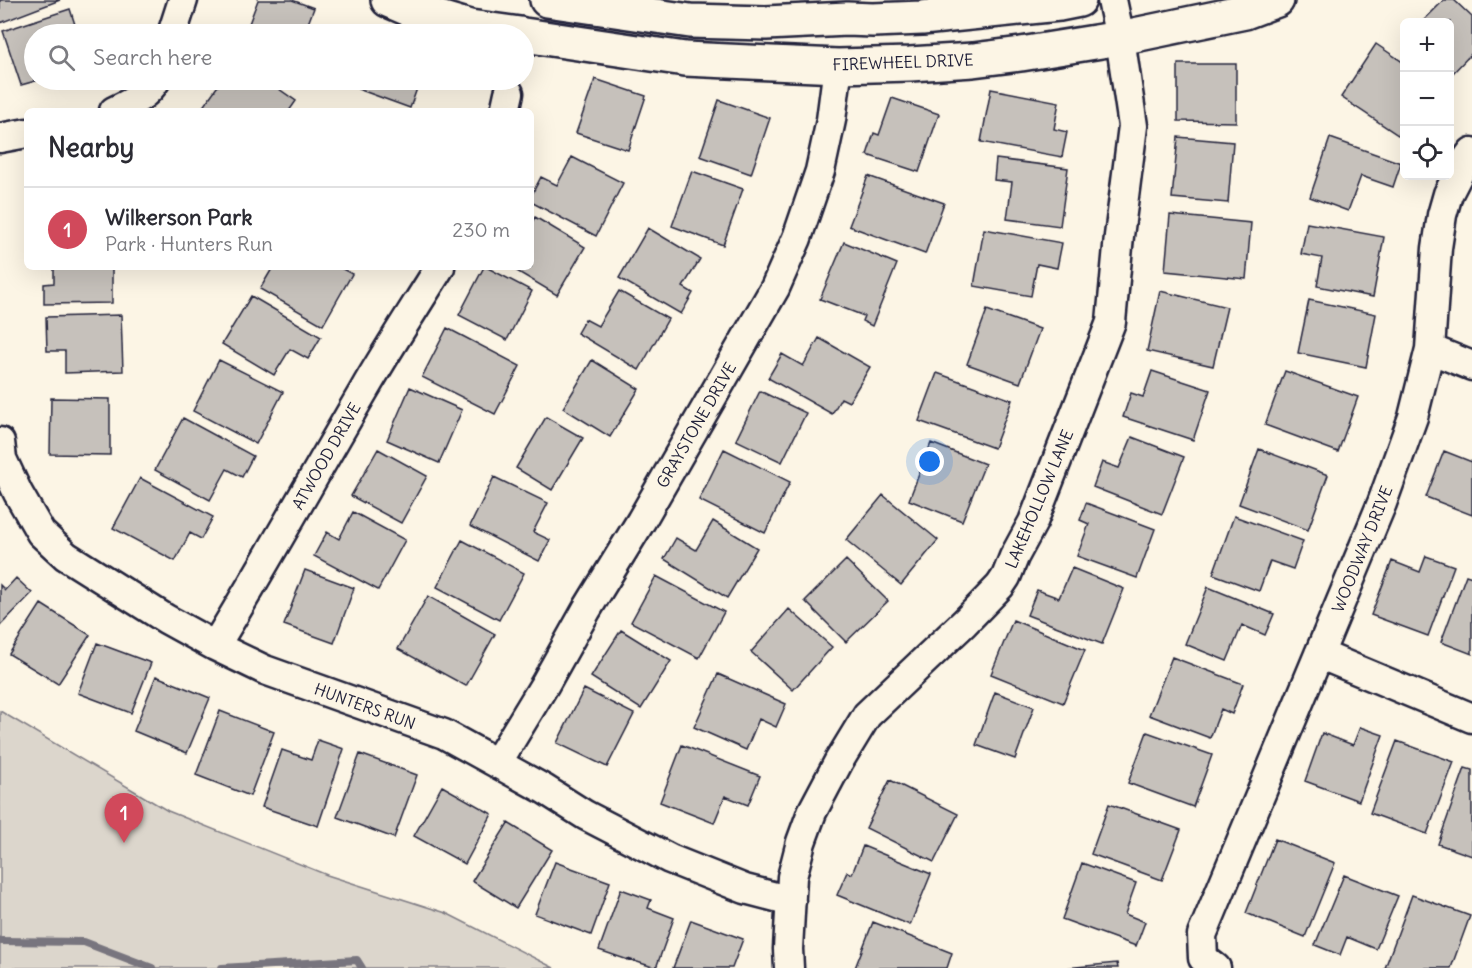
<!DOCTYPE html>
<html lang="en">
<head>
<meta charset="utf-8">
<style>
	:root { --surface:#fff; --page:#f2f2f3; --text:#2b2b33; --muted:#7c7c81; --line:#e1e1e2; --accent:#d1495b }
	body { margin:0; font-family:Delius,sans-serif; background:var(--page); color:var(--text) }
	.controls { position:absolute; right:18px; top:18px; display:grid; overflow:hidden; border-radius:9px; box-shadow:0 6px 24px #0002 }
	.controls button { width:54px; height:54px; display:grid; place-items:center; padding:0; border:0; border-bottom:2px solid var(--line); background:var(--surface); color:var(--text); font:30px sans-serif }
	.you { position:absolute; left:930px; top:462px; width:21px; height:21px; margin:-15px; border:4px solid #fff; border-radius:50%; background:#1a73e8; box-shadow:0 0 0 9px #1a73e833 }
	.badge { display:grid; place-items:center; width:39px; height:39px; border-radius:50%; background:var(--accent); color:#fff; font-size:20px; font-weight:700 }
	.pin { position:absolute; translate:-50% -50px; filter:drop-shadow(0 2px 3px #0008) }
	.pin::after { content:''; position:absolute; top:32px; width:21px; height:18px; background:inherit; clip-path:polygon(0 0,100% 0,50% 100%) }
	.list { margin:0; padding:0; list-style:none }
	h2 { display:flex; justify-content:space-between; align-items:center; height:78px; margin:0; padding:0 24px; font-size:26px }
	h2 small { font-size:20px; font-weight:400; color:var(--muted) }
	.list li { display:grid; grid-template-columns:39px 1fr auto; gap:18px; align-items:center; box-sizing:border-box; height:84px; padding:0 24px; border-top:2px solid var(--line) }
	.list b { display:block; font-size:22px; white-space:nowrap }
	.list p { margin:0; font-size:20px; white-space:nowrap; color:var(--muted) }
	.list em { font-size:20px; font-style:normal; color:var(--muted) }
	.icon { flex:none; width:33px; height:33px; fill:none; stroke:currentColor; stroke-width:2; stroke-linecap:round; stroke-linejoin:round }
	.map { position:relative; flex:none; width:1472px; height:968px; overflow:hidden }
	.search { position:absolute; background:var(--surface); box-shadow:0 6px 24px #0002; left:24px; top:24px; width:510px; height:66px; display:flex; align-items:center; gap:15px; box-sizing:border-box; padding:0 21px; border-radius:33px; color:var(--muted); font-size:22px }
	.panel { position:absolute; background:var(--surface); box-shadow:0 6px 24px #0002; left:24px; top:108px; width:510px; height:162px; border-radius:9px }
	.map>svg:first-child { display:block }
	.green { fill:#dcd6cc; stroke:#7f7c84; stroke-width:1.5 }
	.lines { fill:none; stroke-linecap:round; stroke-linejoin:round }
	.stream { stroke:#78757e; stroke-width:8 }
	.building { fill:#c6c1bb; stroke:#22223b; stroke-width:1.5 }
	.minor-casing { stroke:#22223b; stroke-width:33 }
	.tertiary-casing { stroke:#22223b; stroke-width:38 }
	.minor { stroke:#fcf5e5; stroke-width:28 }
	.tertiary { stroke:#fcf5e5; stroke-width:33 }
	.labels { text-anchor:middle; stroke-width:6; stroke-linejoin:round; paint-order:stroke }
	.street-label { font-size:16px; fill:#22223b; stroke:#fcf5e5 }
</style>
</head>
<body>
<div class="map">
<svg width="1472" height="968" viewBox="0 0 1472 968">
	<rect width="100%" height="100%" fill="#fcf5e5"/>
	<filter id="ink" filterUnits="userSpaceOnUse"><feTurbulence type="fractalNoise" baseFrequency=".0167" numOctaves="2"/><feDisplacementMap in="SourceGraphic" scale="12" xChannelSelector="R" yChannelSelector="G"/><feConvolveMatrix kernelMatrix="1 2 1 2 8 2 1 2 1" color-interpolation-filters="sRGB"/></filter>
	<g filter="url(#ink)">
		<path class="green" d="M0,711l168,100 159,64 119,38 108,55h-554z"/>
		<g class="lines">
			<path class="stream" d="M0,941l84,1 68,26
				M222,968l135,-8 5,8"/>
		</g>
		<path class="building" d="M0,0h60l-60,23z
			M258,0h34l22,8 -10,26h-59z
			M1444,0h10l18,17v36l-19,20 -3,-3v-48h-28z
			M70,9l8,25h-44v46h5l-18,5 -18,-54z
			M1376,44l28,19v19l-2,4 2,2v12l-4,7 4,2v30l-63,-42z
			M1178,64h58v58l-58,-1z
			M595,79l51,17 -18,54 -52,-17z
			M222,80h44l30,21 -7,10h-82l-5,-3z
			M362,80h58l-10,28 -52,-19z
			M991,89l68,13 -5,27 13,3 -5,25 -81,-15z
			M892,98l47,16 -20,58 -52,-17 7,-22 5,2z
			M719,100l51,18 -19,56 -51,-18z
			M1178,137l55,5 -5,61 -56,-5z
			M1330,138l71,25 -8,24 -32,-11 -13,35 -38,-14z
			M572,157l51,26 -27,53 -65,-34v-6l10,-19 16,8z
			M996,159l72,9 -8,58 -53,-7 5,-37 -18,-2z
			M692,171l51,18 -20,56 -51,-19z
			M868,176l76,27 -19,51 -76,-28z
			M1170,215l81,8 -5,56 -81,-8z
			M535,217l50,30 -28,48 -47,-28h21v-43z
			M1307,223l77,14 -11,60 -56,-11 5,-28 -21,-4z
			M648,228l52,31 -17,28 10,6 -12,21 -62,-36z
			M984,229l78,14 -5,25 -20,-4 -6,32 -57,-10z
			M844,242l53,22 -25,62 -10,-5 2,-5 -44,-17z
			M54,267h58v36l-68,1v-20l10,-1z
			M273,267h66l13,7 -29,51 -63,-36z
			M484,267h2l46,24 -25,49 -48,-25z
			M619,291l49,28 -29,51 -62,-37 8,-14 13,7z
			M1160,291l67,16 -14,59 -66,-15z
			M251,296l70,41 -13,22 -18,-10 -16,26 -52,-31z
			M1309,300l67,14 -10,53 -68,-14z
			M987,310l53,19 -20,54 -53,-19z
			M121,315l2,56 -58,2v-22h-18l-1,-34z
			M447,328l73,38 -25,48 -73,-37z
			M819,338l51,29 -21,35 -8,-4 -9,16 -64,-36 14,-24 21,12z
			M219,360l64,32 -27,52 -63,-33z
			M592,360l47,29 -29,48 -47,-29z
			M1152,371l58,19 -17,50 -70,-23 8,-24 12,4z
			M1285,371l73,26 -20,55 -73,-27z
			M937,373l75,27 -18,48 -75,-27z
			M410,387l52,23 -23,53 -52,-23z
			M760,391l46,22 -24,49 -46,-22z
			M51,398l59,1v56l-60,-1z
			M546,417l37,21 -31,52 -36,-22z
			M183,418l70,38 -11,21 -15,-8 -17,31 -55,-30z
			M1132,437l52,20 -22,57 -69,-27 9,-25 17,6z
			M931,443l54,21 -23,57 -53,-21z
			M378,449l49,27 -26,47 -50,-27z
			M724,449l66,33 -25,51 -66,-33z
			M1259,449l69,26 -20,55 -69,-26z
			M1444,451l28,11v53l-46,-18z
			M494,477l54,26 -15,29 17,8 -11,21 -69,-35z
			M140,478l73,39 -12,22 -11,-6 -15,28 -62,-33z
			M883,495l55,45 -37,45 -55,-45z
			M1086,503l69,26 -18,49 -60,-22 12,-32 -9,-4z
			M353,512l52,28 -27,50 -64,-34 13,-24 12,7z
			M1234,516l69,25 -10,28 -23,-8 -11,30 -46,-17z
			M713,521l44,27 -30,50 -63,-39 12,-21 20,12z
			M462,540l62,33 -25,47 -62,-33z
			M1426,556l28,10 -26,70 -57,-21 21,-54 28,11z
			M846,560l42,41 -42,41 -41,-41z
			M1072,568l52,21 -22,55 -75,-29 10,-25 22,8z
			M305,570l49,18 -20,55 -50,-18z
			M1466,575l6,2v77l-31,-12z
			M656,576l68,36 -25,46 -68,-36z
			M16,578l16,15 -32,33v-41l5,5z
			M1208,587l66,27 -9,21 -23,-10 -15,36 -42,-17z
			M428,596l67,38 -29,52 -68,-37z
			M41,604l49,31 -32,49 -49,-30z
			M789,609l43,38 -39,43 -42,-38z
			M1013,620l72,30 -22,53 -72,-29z
			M621,630l50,31 -30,48 -50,-32z
			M97,643l54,20 -20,50 -53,-20z
			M1172,657l71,27 -11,30 -11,-5 -11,29 -61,-23z
			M718,674l68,30 -10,23 -17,-8 -13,31 -52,-23z
			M156,676l54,22 -23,55 -53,-22z
			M584,689l50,25 -27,53 -50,-24z
			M995,692l39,15 -19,52 -39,-14z
			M220,711l54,21 -24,64 -54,-21z
			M1360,727l23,8 -24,66 -54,-20 17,-48 31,12z
			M1147,732l65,23 -19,52 -65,-24z
			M318,740l26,9 -26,77 -56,-19 20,-57 29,10z
			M1397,741l57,21 -27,72 -57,-21z
			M682,745l78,31 -12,29 -23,-9 -11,27 -54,-21z
			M360,754l57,21 -23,63 -57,-21z
			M1465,768l7,2v86l-34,-12z
			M890,780l68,34 -24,48 -68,-34z
			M442,786l50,28 -27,50 -51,-28z
			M1109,804l72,26 -19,50 -71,-26z
			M508,823l44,27 -36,58 -44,-27z
			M1275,839l60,24 -30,74 -59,-24z
			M863,846l68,28 -21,51 -73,-30 10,-23 5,2z
			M555,862l55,20 -19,53 -56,-21z
			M1082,863l54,20 -11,31 20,8 -9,24 -74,-27z
			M1344,875l54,21 -22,53 -29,-12 -7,18 -25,-10z
			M621,889l30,11 -3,8 26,10 -18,50 -28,-9v1l-29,-10z
			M1412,895l58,21 -19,52h-66z
			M691,920l52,19 -11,29h-59z
			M873,922l79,31 -5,15h-92z
			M1117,963l1,5h-53z"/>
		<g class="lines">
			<g class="minor-casing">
				<path id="minor" d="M172,34l11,-34
					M114,111c16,-8 33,-15 42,-31
					M505,111l4,-18
					M0,138l27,-5
					M1430,349l42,17
					M0,442l2,17 16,34 23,40 25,23 100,63 49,27 50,24 179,64 100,55 41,26 85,44 75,30 46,12
					M215,646c51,-83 98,-169 148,-254 24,-42 51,-83 77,-125
					M1319,654l153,64
					M497,763l48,-79 42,-75 54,-88 134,-233 22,-50 23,-67 11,-51 7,-54
					M789,968l-1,-19 4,-72 9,-35 11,-30 27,-51 28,-46 97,-92 36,-37 6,-9 8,-20 19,-35 78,-200 8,-86 14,-110 -13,-88 -8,-38
					M1216,968l-13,-10 -1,-23 180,-432 31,-86 17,-68 7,-101 5,-33 6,-21 16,-31 8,-11"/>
			</g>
			<g class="tertiary-casing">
				<path id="tertiary" d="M388,0l21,9 61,18 50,7
					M547,0l143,21 76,2 81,-4 26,1 49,-2 137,-14 20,-4
					M524,35l161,24 153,7 72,-2 63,-4 48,-6 99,-16 125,-26 32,-12"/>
			</g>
			<use href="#minor" class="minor"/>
			<use href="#tertiary" class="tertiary"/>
		</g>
	</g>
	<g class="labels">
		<g class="street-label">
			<text transform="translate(903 62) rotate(-2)" y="6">FIREWHEEL DRIVE</text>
			<text transform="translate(696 425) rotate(-60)" y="6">GRAYSTONE DRIVE</text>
			<text transform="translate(326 456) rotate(-60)" y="6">ATWOOD DRIVE</text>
			<text transform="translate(1039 499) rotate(-67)" y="6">LAKEHOLLOW LANE</text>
			<text transform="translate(1362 549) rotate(-68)" y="6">WOODWAY DRIVE</text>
			<text transform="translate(365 706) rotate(20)" y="6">HUNTERS RUN</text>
		</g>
	</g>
</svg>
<div class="controls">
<button>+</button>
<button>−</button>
<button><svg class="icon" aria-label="locate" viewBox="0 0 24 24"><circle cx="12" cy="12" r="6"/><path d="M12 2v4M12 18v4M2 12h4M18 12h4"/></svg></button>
</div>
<div class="you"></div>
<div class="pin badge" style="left:124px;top:843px">1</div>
<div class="search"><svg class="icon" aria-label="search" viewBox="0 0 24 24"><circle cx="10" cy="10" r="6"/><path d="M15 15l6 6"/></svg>Search here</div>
<section class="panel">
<h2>Nearby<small></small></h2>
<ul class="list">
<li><span class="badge">1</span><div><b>Wilkerson Park</b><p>Park · Hunters Run</p></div><em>230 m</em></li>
</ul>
</section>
</div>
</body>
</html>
